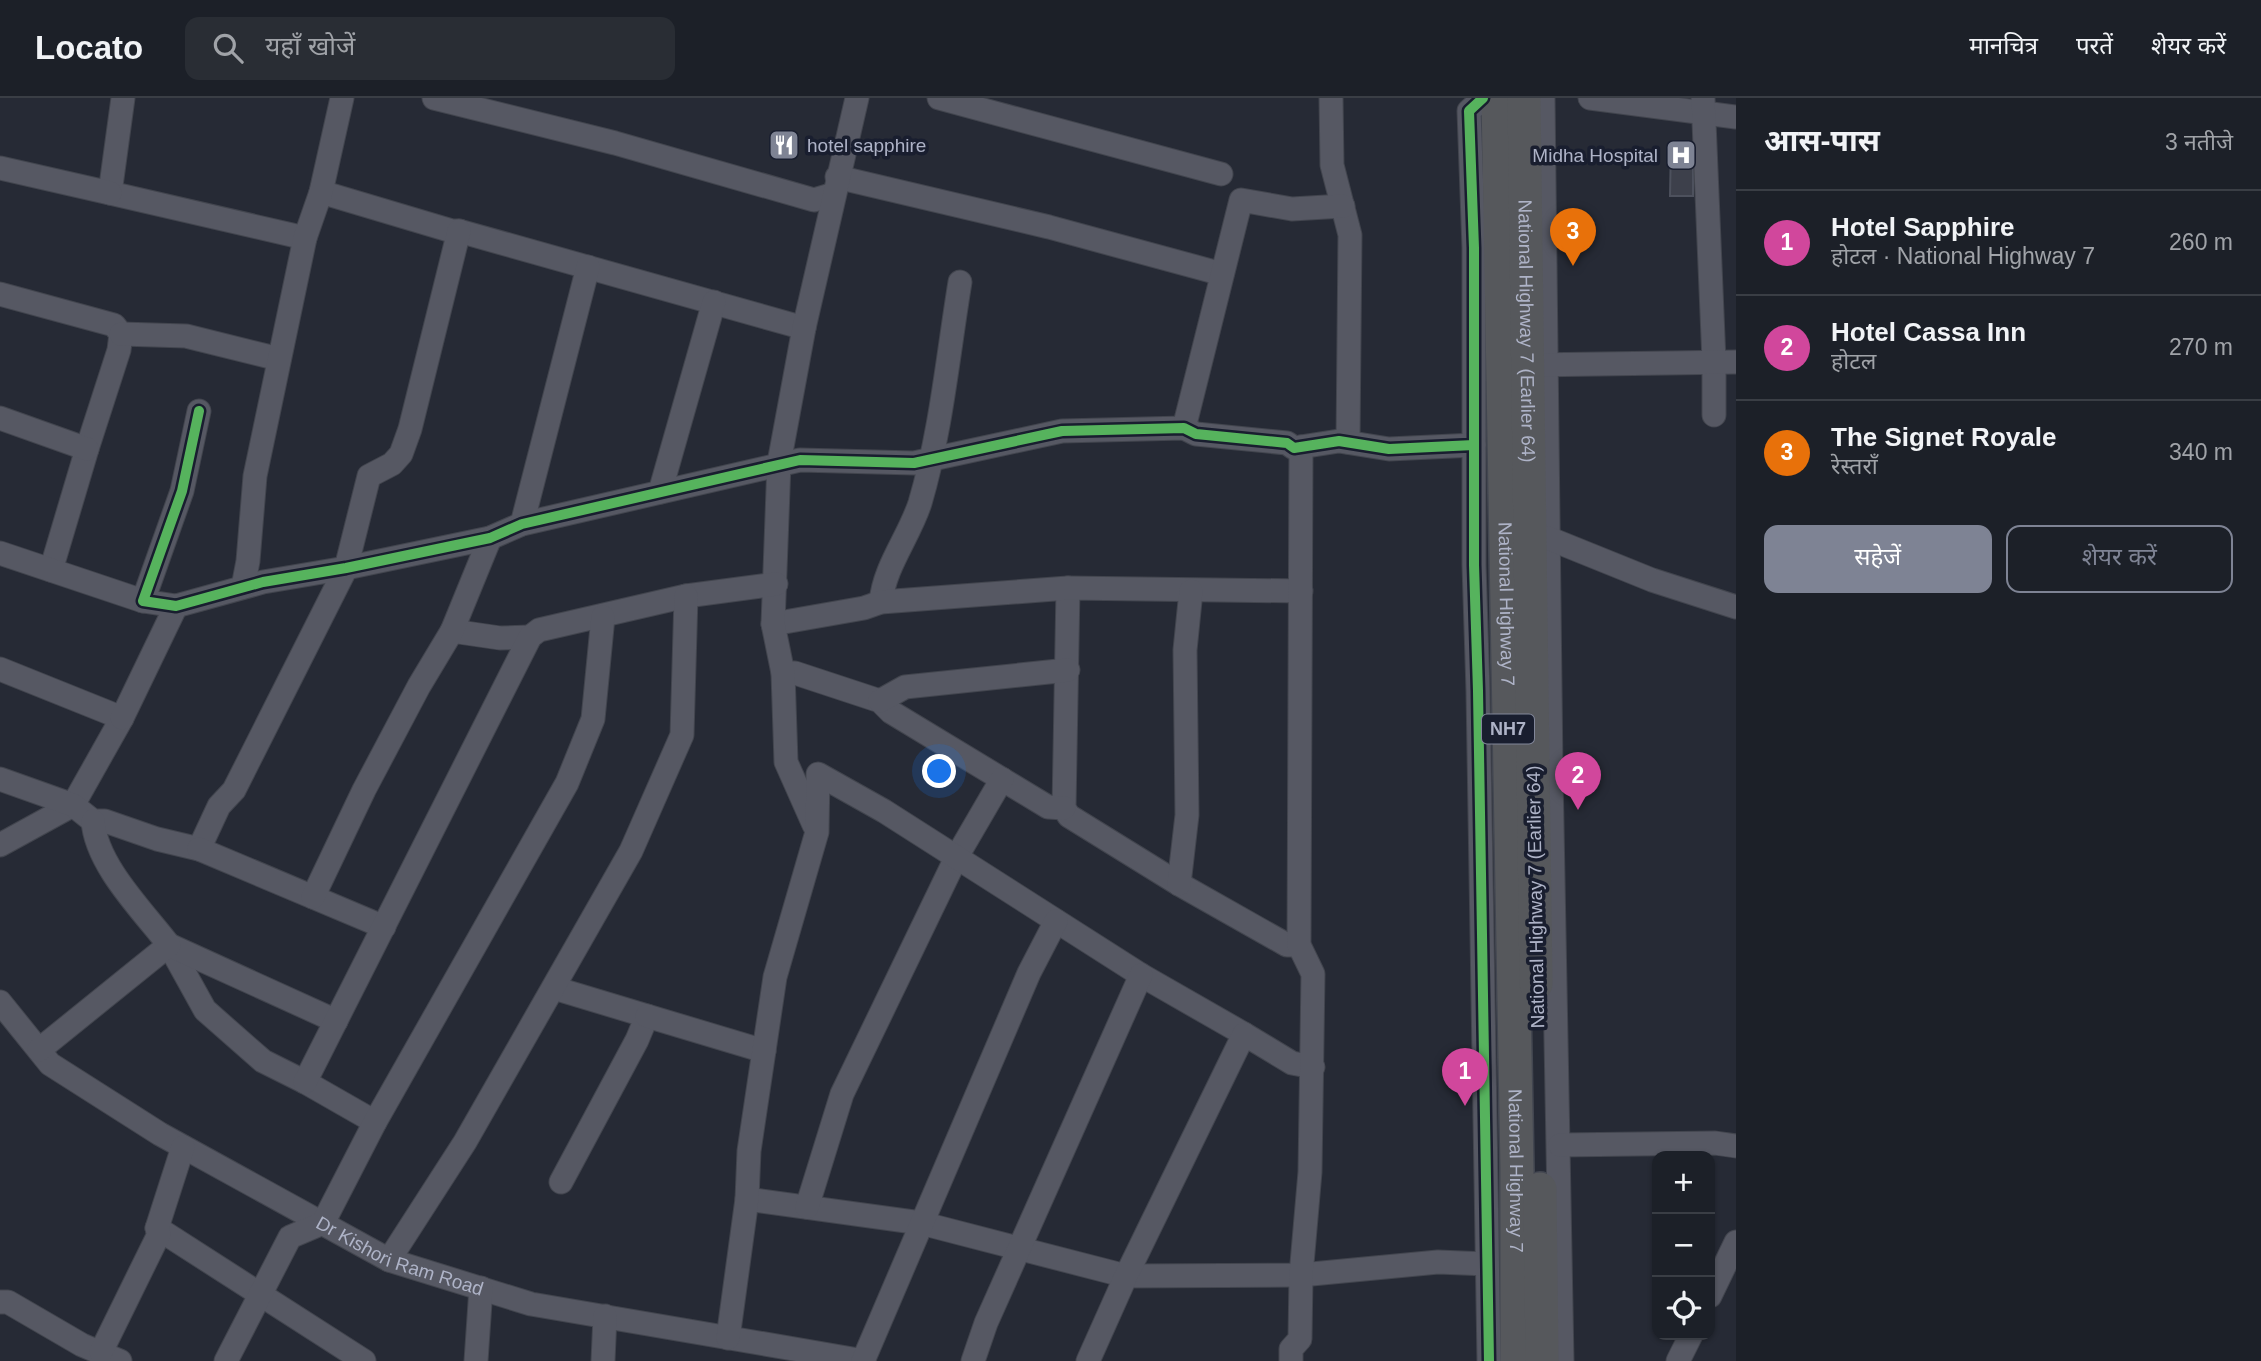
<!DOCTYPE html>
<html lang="hi">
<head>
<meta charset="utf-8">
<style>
	:root { --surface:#1c2028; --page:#292d34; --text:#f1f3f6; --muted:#a0a3a8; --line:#3a3e45; --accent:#7e8394 }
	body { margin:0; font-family:Arial,"Noto Sans Devanagari",sans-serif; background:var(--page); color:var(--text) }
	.controls { position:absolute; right:21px; bottom:21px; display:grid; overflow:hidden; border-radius:14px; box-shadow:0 2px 5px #0004 }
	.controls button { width:63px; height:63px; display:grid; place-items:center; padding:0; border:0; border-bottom:2px solid var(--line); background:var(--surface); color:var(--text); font:35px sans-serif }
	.you { position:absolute; left:940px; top:674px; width:24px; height:24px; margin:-18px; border:5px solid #fff; border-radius:50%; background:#1a73e8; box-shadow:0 0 0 10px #1a73e833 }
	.badge { display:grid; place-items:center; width:46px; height:46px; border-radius:50%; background:var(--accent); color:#fff; font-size:23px; font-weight:700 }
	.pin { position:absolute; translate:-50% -58px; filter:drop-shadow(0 2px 4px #0008) }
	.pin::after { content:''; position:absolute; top:37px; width:24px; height:21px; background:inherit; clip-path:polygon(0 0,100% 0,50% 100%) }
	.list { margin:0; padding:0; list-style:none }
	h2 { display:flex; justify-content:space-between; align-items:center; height:91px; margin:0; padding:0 28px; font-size:30px }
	h2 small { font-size:23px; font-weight:400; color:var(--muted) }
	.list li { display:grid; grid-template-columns:46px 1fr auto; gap:21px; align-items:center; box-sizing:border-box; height:105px; padding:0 28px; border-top:2px solid var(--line) }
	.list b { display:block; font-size:26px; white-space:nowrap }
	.list p { margin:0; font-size:23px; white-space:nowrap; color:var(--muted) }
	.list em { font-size:23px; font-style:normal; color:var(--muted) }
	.actions { display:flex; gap:14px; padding:21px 28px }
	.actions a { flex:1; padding:16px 0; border:2px solid var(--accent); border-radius:14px; text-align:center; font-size:24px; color:var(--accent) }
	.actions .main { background:var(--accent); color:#fff }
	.icon { flex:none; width:38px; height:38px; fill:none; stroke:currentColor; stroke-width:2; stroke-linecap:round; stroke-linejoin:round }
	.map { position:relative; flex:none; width:1736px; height:1263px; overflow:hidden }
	header { display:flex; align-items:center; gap:42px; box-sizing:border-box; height:98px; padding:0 35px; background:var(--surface); border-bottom:2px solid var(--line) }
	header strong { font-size:33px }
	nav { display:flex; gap:38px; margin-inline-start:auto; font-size:24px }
	.search { width:490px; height:63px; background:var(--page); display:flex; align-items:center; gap:18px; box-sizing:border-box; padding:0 24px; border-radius:14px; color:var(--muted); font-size:26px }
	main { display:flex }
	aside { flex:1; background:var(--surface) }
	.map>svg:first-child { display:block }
	.building { fill:#3d404b; stroke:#4d515d; stroke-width:2 }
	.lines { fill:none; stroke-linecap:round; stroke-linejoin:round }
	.minor-casing { stroke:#42454e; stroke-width:25 }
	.highway-casing { stroke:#424650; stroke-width:36 }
	.minor { stroke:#565863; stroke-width:23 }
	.highway { stroke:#56585c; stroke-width:33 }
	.cycleway-casing { stroke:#191e2f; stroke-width:15 }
	.cycleway { stroke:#56b35d; stroke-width:10 }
	.labels { text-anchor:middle; stroke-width:7; stroke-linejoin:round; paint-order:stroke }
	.shield { fill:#191e2f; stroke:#818699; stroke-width:2 }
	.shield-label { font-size:18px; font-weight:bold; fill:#aeb3c7 }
	.poi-label { font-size:19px; fill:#aeb3c7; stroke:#191e2f; text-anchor:start }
	.street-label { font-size:19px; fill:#aeb3c7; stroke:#191e2f }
</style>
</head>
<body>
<header>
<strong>Locato</strong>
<div class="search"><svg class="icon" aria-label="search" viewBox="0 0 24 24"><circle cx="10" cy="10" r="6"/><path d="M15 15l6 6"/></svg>यहाँ खोजें</div>
<nav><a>मानचित्र</a><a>परतें</a><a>शेयर करें</a></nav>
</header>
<main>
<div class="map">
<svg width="1736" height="1263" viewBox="0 0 1736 1263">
	<rect width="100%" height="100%" fill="#262a35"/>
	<path class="building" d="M1671,47h22v51h-23z"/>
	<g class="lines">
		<g class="minor-casing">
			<g id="minor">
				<path d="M123,0l-13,95 195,45"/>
				<path d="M434,0l181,45 199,57 20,-6"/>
				<path d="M939,0l282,76"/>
				<path d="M1331,0l1,67 18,70 -2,207"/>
				<path d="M1483,0l-14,13 5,137v317l4,126 11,670"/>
				<path d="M1543,0l8,674 11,589"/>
				<path d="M1590,0l146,19"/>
				<path d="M1703,0l11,263v54"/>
				<path d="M0,70l110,25"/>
				<path d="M837,79l212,50 173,47"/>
				<path d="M321,94l131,39h7l345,97"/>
				<path d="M0,196l114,31 7,9 -2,16 -32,99 -36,121"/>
				<path d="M121,236l65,2 93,23"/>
				<path d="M1531,267l205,-3"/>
				<path d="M199,313l-17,80 -39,110 33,5 87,-24 83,-14 144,-30 32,-14 278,-64 114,3 148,-32 122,-3 12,6 91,9 7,5 45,-7 50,8 85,-4"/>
				<path d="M0,320l87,31"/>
				<path d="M1184,330l57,-228 51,9 51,-3"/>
				<path d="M660,394l54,-190"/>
				<path d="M522,426l66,-257"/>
				<path d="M1548,440l104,42 84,27"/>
				<path d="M0,455l143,48"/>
				<path d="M243,489l5,-26 7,-85 50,-238 16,-46 21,-94"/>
				<path d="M1068,490l-4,220 5,8 110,68 108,61h12"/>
				<path d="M881,504c3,-35 28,-65 39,-99 21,-71 28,-148 40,-221"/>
				<path d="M773,526l91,-16 17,-6 187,-14 233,3"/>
				<path d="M452,533l48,7 30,-1"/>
				<path d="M0,571l122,49 -49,87 -73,40"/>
				<path d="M783,575h12l85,28 11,11 157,95 16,1"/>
				<path d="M880,603l25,-14 163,-17"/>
				<path d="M122,620l54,-112"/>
				<path d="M0,681l73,26 20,16h12l52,18 42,10 20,-43 15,-16 112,-222 23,-92 23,-12 9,-10 9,-25 49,-198"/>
				<path d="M814,727l-28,-63 -3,-89 -10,-49 6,-161 25,-135 53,-230"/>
				<path d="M199,751l185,78"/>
				<path d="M1179,786l8,-69 -2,-165 6,-59"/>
				<path d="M313,799l51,-107 55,-104 33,-55 38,-93"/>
				<path d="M169,847l36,65 58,51 42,21 70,40"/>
				<path d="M169,847l167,76"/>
				<path d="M554,890l93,28 -10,24 -76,142"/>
				<path id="s1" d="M0,904l50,62 110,70 229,126 142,44 333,57"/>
				<path d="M647,918l117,35"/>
				<path d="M39,952l130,-105c-26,-34 -73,-80 -76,-124"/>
				<path d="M305,984l225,-445 9,-7 147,-34 90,-12"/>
				<path d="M1560,1047l155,-2 21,3"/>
				<path d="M747,1101l174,24 205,53 175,-1 137,-13 49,2"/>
				<path d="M807,1109l35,-113 114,-236 46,-79"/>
				<path d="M157,1130l207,133"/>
				<path d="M389,1162l76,-118 166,-291 51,-116 4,-139"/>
				<path d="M1710,1198l26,-54"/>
				<path d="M0,1204h8l74,43 38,16"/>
				<path d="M728,1240l19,-139 2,-48 26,-174 42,-145 1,-58 66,37 257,164 103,59"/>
				<path d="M101,1254l58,-118 -2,-6 26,-81"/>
				<path d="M226,1263l64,-124 33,-14 52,-101 192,-339 26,-64 10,-102"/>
				<path d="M476,1263l5,-73"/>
				<path d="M603,1263l2,-45"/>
				<path d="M863,1263l166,-388 27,-52"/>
				<path d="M973,1263l13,-38 155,-348"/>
				<path d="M1088,1263l38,-85 118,-242 48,29 21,4"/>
				<path d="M1291,1263v-12l9,-10 1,-64 9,-103 3,-198 -14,-29 2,-498"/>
				<path d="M1678,1263l13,-26"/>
			</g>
		</g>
		<g class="highway-casing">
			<g id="highway">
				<path id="s2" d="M1498,0l19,1072v191"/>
				<path id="s3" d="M1524,0l12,886"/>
				<path d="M1540,1091l2,172"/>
			</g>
		</g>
		<use href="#minor" class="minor"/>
		<use href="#highway" class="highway"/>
		<g class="cycleway-casing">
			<path id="cycleway" d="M1483,0l-14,13 5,137v317l4,126 11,670
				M199,313l-17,80 -39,110 33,5 87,-24 83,-14 144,-30 32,-14 278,-64 114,3 148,-32 122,-3 12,6 91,9 7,5 45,-7 50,8 85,-4"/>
		</g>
		<use href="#cycleway" class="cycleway"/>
	</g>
	<defs>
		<g id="restaurant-square" transform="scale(1.575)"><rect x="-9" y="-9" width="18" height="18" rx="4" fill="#7e8394" stroke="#191e2f"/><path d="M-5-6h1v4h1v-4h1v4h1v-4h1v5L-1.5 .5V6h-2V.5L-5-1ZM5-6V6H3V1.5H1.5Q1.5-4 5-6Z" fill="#fff"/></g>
		<g id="hospital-square" transform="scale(1.575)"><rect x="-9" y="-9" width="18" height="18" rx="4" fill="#7e8394" stroke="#191e2f"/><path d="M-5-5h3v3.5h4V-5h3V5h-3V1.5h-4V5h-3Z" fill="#fff"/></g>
	</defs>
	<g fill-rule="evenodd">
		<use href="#restaurant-square" x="784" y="47"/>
		<use href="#hospital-square" x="1681" y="57"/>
	</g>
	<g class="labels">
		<rect class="shield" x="1482" y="616.5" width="52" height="29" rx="5"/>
		<g class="shield-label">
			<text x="1508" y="637">NH7</text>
		</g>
		<g class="poi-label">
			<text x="807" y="54">hotel sapphire</text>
			<text x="1658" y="64" text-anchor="end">Midha Hospital</text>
		</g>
		<g class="street-label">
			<text dy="7" stroke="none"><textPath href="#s3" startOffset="233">National Highway 7 (Earlier 64)</textPath></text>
			<text dy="7" stroke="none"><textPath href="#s2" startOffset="506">National Highway 7</textPath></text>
			<text transform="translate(1535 799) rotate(-91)" y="7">National Highway 7 (Earlier 64)</text>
			<text dy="7" stroke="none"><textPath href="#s2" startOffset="1073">National Highway 7</textPath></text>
			<text dy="7" stroke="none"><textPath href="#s1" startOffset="480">Dr Kishori Ram Road</textPath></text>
		</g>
	</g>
</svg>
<div class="controls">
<button>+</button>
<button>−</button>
<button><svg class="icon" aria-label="locate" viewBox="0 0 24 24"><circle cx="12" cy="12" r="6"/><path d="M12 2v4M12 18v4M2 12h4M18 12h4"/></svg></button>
</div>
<div class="you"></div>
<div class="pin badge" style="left:1465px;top:1008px;background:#d1479c">1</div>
<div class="pin badge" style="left:1578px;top:712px;background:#d1479c">2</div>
<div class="pin badge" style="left:1573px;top:168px;background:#e8710a">3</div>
</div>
<aside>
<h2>आस-पास<small>3 नतीजे</small></h2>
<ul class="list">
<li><span class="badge" style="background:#d1479c">1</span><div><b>Hotel Sapphire</b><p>होटल · National Highway 7</p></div><em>260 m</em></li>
<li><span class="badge" style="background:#d1479c">2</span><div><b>Hotel Cassa Inn</b><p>होटल</p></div><em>270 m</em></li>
<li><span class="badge" style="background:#e8710a">3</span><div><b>The Signet Royale</b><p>रेस्तराँ</p></div><em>340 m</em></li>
</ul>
<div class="actions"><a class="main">सहेजें</a><a>शेयर करें</a></div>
</aside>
</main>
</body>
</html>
